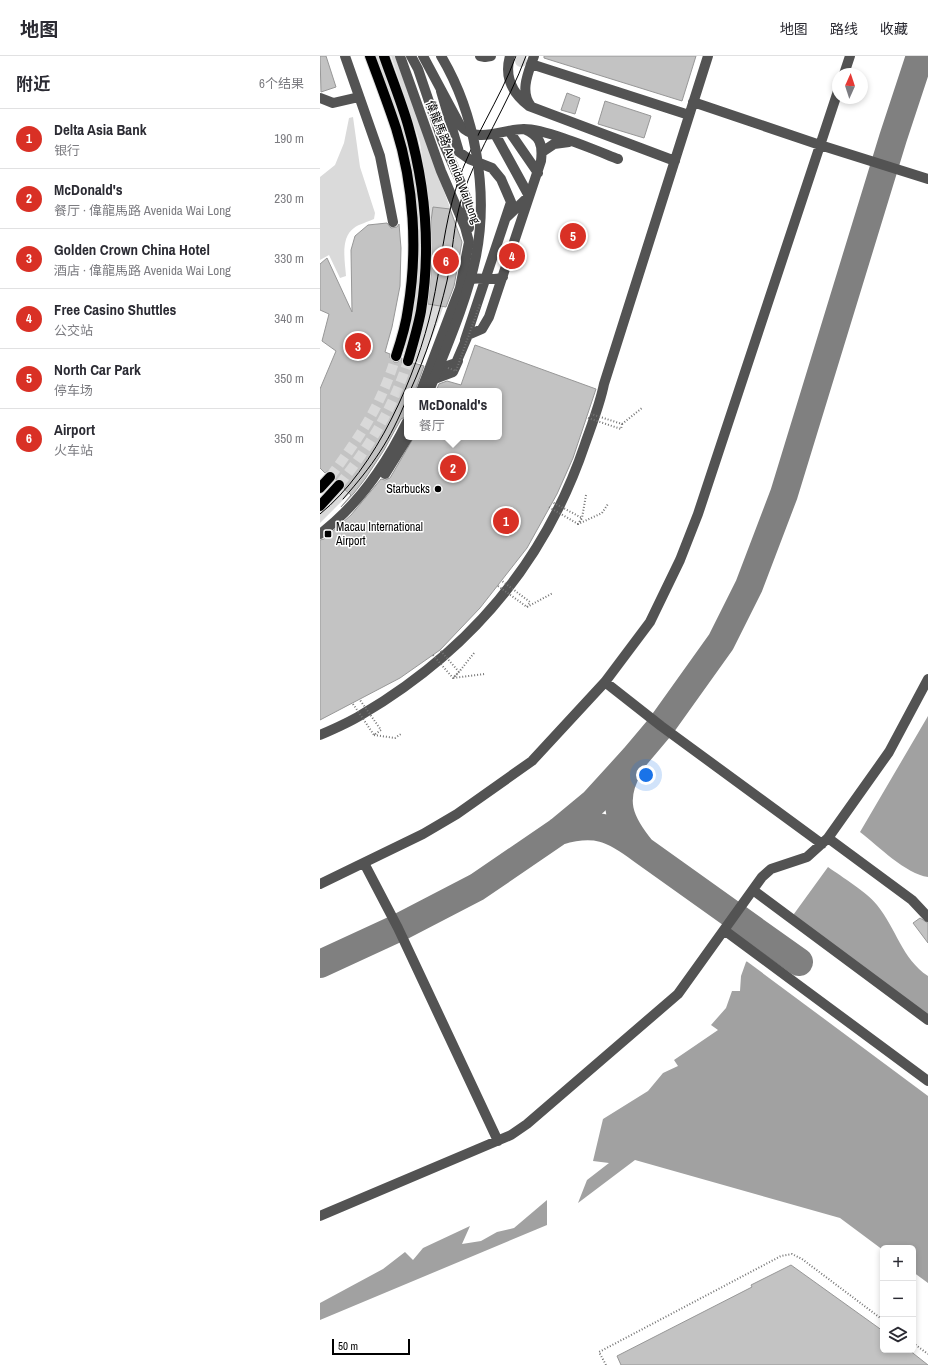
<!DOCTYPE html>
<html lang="zh">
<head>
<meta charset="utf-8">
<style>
	:root { --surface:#fff; --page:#f2f2f3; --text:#2b2b33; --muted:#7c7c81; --line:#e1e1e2; --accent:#d93025 }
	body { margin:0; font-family:"Archivo Narrow","Noto Sans SC",sans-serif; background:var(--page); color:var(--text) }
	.controls { position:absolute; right:12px; bottom:12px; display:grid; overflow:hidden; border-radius:6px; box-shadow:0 2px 6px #0003 }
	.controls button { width:36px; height:36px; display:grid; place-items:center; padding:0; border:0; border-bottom:1px solid var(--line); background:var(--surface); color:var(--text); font:20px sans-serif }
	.compass { position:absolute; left:512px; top:12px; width:36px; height:36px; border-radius:50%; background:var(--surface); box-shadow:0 2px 6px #0003; rotate:3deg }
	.scale { position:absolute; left:12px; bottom:10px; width:78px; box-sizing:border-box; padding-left:4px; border:2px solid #000; border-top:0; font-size:11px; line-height:14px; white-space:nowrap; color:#000; -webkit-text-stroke:3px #fff; paint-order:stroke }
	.you { position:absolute; left:326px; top:719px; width:14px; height:14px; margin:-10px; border:3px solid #fff; border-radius:50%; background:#1a73e8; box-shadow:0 0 0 6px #1a73e833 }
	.badge { display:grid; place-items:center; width:26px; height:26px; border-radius:50%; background:var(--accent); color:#fff; font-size:13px; font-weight:700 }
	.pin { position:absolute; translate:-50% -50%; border:2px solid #fff; box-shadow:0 1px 4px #0006 }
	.popup { position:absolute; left:84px; top:332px; width:98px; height:52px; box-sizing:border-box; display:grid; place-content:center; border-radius:6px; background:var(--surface); filter:drop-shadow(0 1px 3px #0005); font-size:13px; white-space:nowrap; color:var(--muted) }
	.popup b { font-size:15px; color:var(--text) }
	.popup::after { content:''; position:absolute; left:50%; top:100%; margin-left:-8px; border:8px solid transparent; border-top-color:var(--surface) }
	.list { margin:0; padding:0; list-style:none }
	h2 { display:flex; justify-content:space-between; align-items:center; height:52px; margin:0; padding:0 16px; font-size:17px }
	h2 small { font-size:13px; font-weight:400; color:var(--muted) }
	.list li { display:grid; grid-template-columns:26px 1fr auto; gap:12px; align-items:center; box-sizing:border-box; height:60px; padding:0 16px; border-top:1px solid var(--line) }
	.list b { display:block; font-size:15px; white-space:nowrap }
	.list p { margin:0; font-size:13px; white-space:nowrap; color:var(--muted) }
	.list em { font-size:13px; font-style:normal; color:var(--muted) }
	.icon { flex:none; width:22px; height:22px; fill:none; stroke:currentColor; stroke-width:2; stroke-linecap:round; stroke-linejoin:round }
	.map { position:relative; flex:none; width:608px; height:1309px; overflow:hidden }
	header { display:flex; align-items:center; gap:24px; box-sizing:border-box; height:56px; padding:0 20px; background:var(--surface); border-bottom:1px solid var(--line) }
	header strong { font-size:19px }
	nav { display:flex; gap:22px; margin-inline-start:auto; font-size:14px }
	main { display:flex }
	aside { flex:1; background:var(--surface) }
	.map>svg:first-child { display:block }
	.green { fill:#dadada }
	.water { fill:#a1a1a1 }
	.pier { fill:#fff }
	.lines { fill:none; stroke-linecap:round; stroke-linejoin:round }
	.taxiway { stroke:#808080; stroke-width:28 }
	.building { fill:#c3c3c3; stroke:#979797 }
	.major-tunnel { stroke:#d9d9d9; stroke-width:10; stroke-dasharray:10 5; stroke-linecap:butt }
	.major-casing { stroke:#dbdbdb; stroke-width:12 }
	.path { stroke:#757575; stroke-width:2; stroke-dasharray:1 2; stroke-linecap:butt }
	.minor { stroke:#535353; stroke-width:10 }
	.major { stroke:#000; stroke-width:10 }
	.tram { stroke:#000; stroke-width:1 }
	.path-bridge { stroke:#757575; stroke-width:2; stroke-dasharray:1 2; stroke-linecap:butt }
	.minor-bridge { stroke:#535353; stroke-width:10 }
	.poi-dot { fill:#000; stroke:#fff; stroke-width:1.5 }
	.labels { text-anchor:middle; stroke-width:3; stroke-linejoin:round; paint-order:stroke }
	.street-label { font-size:12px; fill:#000; stroke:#fff }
	.poi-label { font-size:12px; fill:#000; stroke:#fff; text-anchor:end }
</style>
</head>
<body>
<header>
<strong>地图</strong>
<nav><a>地图</a><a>路线</a><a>收藏</a></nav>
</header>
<main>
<aside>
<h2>附近<small>6个结果</small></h2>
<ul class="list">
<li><span class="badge">1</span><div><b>Delta Asia Bank</b><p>银行</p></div><em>190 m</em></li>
<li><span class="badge">2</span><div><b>McDonald's</b><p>餐厅 · 偉龍馬路 Avenida Wai Long</p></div><em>230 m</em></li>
<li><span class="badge">3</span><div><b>Golden Crown China Hotel</b><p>酒店 · 偉龍馬路 Avenida Wai Long</p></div><em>330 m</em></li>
<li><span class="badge">4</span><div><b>Free Casino Shuttles</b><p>公交站</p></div><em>340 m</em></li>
<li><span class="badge">5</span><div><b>North Car Park</b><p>停车场</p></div><em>350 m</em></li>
<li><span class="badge">6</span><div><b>Airport</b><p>火车站</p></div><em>350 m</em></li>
</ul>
</aside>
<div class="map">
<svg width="608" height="1309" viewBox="0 0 608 1309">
	<rect width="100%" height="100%" fill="#fff"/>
	<path class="green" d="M195 5a6 6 0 1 1 12 0a6 6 0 1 1-12 0Z
		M55,0h3c12,34 26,69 33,104 10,48 13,107 5,155 -2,14 -7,29 -11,44l-2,-2 10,-41 3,-25v-78z
		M71,0h4l62,171c3,47 -19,93 -35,137l-9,-3 12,-45 7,-53v-40l-12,-80z
		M33,61l7,50 15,46 -1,6c-6,3 -15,5 -20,9 -14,10 -9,33 -8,48l-6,2 -11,-23 -9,5v-83l15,-12 9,-22 5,-25z
		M23,433l6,5 -29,29v-11z"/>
	<path class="water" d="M608,660v161c-22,-3 -50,-31 -68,-45z
		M508,811c14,10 39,25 49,38 19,23 25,54 51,71v307l-15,-11v-24h-30v2l-43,-32 -205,-58 -57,43 9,-23 22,-17 -16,-2 10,-42 45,-28 15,-18 15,-7 -4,-6 44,-30 -7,-5 15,-17 6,-17h8l1,-15 5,-14 45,-44z
		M227,1144v25l-227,95v-17l63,-34 22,-17 8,8 10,-12 47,-22 -8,18 19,-3 16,-9 17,-4z"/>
	<path class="pier" d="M470,861l138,99v80l-183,-136z"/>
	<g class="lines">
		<path class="taxiway" d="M239,775c36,-11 54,-3 83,19 -23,-28 -32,-50 -13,-83
			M322,794l157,112
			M0,908l78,-36 79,-41 82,-56 35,-29 40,-44 27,-32 60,-84 28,-56 35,-92 109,-356 27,-82"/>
	</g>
	<path class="building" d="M0,0h6l10,31 -15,5z
		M224,0h152l-14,45 -138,-43z
		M247,37l13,5 -5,16 -14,-4z
		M285,45l46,15 -7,22 -46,-14z
		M113,151l17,2 12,33 -8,44 -8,21 -18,-3 4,-40 -1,-43z
		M67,167l4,5 6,-1 2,-3 2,24 -1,38 -8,41 -7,25 5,2v4l4,4h4l4,-4v5l4,4h4l4,-4 10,3 -9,25h-8v25l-6,3 -17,31 -19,29 -11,14 -13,14 10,-12 -7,-6 1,-6 -4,-4 -5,1 -2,-8 -6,-1 -3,2 -5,-5v-79l16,-38 -14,-10 7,-27 -9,-4v-46l7,-6 25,54 -1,-62 4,-14 13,-11z
		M155,289l121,44 -23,69 -16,36 -30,54 -47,60 -40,42 -40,28 -80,42v-180l4,-1 27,-24 30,-36 4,1 5,-2 24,-41h85v-46h-63l3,-7 8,-3 14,4z
		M600,862l8,5v20l-15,-20z
		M471,1209l92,66v19h26l19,15h-307l-4,-9 135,-69 -1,-2z"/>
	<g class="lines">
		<path class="major-tunnel" d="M10,421c31,-42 51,-71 66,-121
			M19,429c32,-41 53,-75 69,-124"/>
		<g class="major-casing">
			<path id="major" d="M50,0c9,24 18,48 26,72 18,57 22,122 12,181 -2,16 -7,32 -12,47
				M64,0c8,23 17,45 24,69 17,59 23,124 13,186 -3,16 -8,33 -13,50
				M0,432l10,-11
				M0,450l19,-21"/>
		</g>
		<path class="path" d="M302,368l20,-16
			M266,439l-4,23 -4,6 24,-11 6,-9
			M207,551l26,-14
			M154,597l-15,19 -6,6 32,-4
			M54,679l21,3 6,-4
			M593,1287l15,11
			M286,1309l-7,-13 182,-96 11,-2 10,5 81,61"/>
		<path class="minor" d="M25,0l35,100 13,66
			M80,0l41,115 24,56 4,15 -9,46 -39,103
			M91,0l7,13 24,71 22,50 3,12 2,26
			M103,0l37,69c16,20 43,4 64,4 22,0 71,21 94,30
			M160,0l5,1 6,-1
			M190,0c-6,21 2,37 19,50l146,55
			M211,8l158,51
			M524,18l6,-18
			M121,35l18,61 10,7 23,9 9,11 10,23 -46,138
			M0,42l13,5 26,-6
			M373,46l127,43 108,34
			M211,50c-12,-15 -2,-35 3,-50
			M189,75l29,42
			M175,78l34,62 -22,21
			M222,96l12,-8 15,-2
			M143,226c11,-8 28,1 40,-5
			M112,315l24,-8 12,-28 14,-6 7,-12 52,-156c2,-17 -1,-25 -17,-32
			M109,325l24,-9 5,-11
			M65,418l23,-37
			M0,478c38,-29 66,-69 87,-112
			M285,626l56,44 161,118
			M0,679c14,-6 28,-12 41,-20 107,-63 184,-152 224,-271 7,-20 15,-40 19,-60l104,-328
			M508,782l84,62 16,17
			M44,807l34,65 100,213
			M0,828l103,-50 34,-20 75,-53 73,-79 45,-60 30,-62 18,-46 140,-423
			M433,834l175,130
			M404,874l204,151
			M0,1160l191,-81 16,-11 151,-130 84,-117 9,-8 36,-12 21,-19 61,-86 39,-73"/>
		<use href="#major" class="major"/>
		<path class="tram" d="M90,335c16,-35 28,-72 37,-110 6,-27 6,-56 15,-84 16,-49 46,-92 64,-141
			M23,443c30,-34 47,-58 64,-101
			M0,458c56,-45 97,-139 112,-207 9,-41 12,-83 25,-122 14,-45 43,-85 59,-129"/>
		<path class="path-bridge" d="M128,312l8,3 24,-67
			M268,362l33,11 1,-5 -31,-10
			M229,451l29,17 4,-6 -30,-16
			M178,530l29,21 3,-5 -28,-21
			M113,599l20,23 6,-6 -19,-22
			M33,648l21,31 7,-5 -21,-30"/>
		<path class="minor-bridge" d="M109,335c17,-43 38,-90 47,-135 13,-66 -1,-143 -35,-200"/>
	</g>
	<g class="poi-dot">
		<circle cx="118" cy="433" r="4"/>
		<rect x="4" y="474" width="8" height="8" rx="2"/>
	</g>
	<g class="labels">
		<g class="street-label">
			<text transform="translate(133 106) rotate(69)" y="4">偉龍馬路 Avenida Wai Long</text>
		</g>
		<g class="poi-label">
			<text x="110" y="437">Starbucks</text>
			<text x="16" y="475" text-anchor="start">Macau International<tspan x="16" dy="14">Airport</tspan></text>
		</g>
	</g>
</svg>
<div class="controls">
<button>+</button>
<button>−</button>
<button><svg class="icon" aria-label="layers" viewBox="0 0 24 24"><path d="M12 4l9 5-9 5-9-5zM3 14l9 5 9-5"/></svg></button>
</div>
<svg class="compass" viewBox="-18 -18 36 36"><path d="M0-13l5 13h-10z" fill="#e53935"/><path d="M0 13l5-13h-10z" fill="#7c7c81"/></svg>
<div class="scale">50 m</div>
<div class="you"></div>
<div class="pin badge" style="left:186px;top:465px">1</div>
<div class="pin badge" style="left:133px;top:412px">2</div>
<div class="popup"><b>McDonald's</b>餐厅</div>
<div class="pin badge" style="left:38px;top:290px">3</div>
<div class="pin badge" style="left:192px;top:200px">4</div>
<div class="pin badge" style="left:253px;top:180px">5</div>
<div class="pin badge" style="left:126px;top:205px">6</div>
</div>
</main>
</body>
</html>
